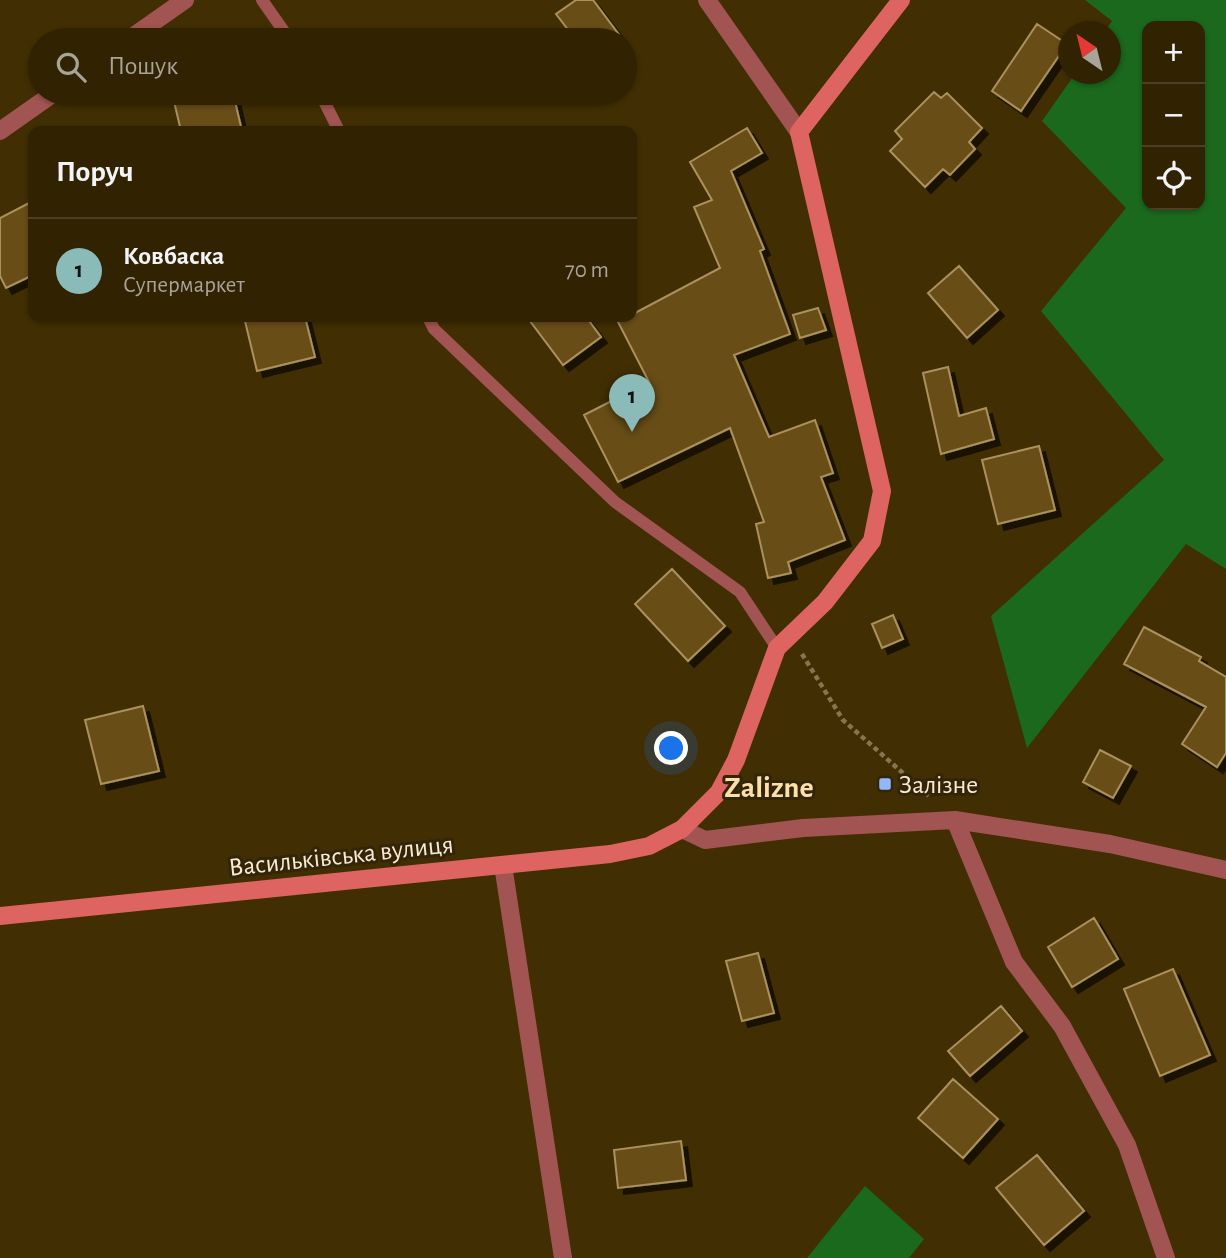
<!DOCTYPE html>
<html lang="uk">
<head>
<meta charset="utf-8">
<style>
	:root { --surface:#312202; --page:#392a0c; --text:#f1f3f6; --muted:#a8a499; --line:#4c3f24; --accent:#8bbbb9 }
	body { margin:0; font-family:"Alegreya Sans",sans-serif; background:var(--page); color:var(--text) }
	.controls { position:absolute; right:21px; top:21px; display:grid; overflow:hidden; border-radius:14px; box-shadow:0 2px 5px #0004 }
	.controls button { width:63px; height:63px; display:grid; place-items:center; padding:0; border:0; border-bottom:2px solid var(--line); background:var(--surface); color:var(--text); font:35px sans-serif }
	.compass { position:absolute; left:1058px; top:21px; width:63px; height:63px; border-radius:50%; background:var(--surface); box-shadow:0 2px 5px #0004; rotate:325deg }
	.you { position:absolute; left:672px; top:749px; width:24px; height:24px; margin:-18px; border:5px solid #fff; border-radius:50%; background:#1a73e8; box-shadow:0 0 0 10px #1a73e833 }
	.badge { display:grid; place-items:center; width:46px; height:46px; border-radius:50%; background:var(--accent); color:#111; font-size:23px; font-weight:700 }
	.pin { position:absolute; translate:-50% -58px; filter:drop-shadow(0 2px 4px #0008) }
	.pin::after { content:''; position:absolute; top:37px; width:24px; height:21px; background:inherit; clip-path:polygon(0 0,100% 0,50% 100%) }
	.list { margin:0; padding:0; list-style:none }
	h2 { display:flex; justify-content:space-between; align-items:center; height:91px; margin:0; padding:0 28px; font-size:30px }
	h2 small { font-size:23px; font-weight:400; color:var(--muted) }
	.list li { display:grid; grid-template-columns:46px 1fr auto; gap:21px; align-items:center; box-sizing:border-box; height:105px; padding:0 28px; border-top:2px solid var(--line) }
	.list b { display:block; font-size:26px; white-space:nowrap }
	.list p { margin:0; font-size:23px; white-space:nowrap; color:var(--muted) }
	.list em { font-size:23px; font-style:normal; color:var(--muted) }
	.icon { flex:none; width:38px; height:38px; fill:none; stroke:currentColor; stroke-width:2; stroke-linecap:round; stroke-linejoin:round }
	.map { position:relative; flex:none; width:1226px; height:1258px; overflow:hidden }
	.search { position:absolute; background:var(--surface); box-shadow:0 2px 5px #0004; left:28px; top:28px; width:609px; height:77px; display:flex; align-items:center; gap:18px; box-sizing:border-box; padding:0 24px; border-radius:38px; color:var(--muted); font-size:26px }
	.panel { position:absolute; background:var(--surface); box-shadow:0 2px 5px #0004; left:28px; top:126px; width:609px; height:196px; border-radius:14px }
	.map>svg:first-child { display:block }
	.garden { fill:#1a691d; fill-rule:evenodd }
	.building { fill:#674e18; stroke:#ab915c; stroke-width:2; filter:url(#shadow) }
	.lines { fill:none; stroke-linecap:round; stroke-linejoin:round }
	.path { stroke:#86754f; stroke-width:4.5; stroke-dasharray:5 3.5; stroke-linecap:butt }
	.lane { stroke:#a15451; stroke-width:12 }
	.street { stroke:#a15451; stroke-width:18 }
	.secondary { stroke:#dd6461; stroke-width:18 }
	.poi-dot { fill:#93b7fd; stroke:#332509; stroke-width:2.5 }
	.labels { text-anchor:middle; stroke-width:6; stroke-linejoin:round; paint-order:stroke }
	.poi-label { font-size:26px; fill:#faebd0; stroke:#332509; text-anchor:start }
	.street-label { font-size:26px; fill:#faebd0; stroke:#332509 }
	.quarter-label { font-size:30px; font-weight:bold; fill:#fde0a9; stroke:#332509 }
</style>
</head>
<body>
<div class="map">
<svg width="1226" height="1258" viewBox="0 0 1226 1258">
	<defs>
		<filter id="shadow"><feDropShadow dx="6" dy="6" stdDeviation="0" flood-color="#0009"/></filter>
	</defs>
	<rect width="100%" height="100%" fill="#412e03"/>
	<path class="garden" d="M1085,0h141v569l-40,-25 -159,204 -36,-132 173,-156 -123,-149 85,-103 -84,-87 33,-47h35v-42l-5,-1 7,-10zM1147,26h53v179h-53z
		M865,1186l59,53 -15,19h-102z"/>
	<path class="building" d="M576,0h17l30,40h-47l-20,-26z
		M1037,24l30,20 -46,67 -29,-20z
		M934,92l7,6 6,-5 35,35 -13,14 6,7 -25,26 -7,-6 -18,18 -35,-36 12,-12 -7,-8z
		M172,93h61l9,38h-61z
		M747,128l15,25 -31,18 33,78 -4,2 30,83 -56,21 35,82 46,-17 18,53 -12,4 24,63 -57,22 3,11 -23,5 -12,-54 8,-2 -34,-94 -112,54 -34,-67 65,-33 -31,-60 102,-54 -26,-61 18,-7 -22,-38z
		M33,201v74l-27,13 -6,-12v-58z
		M959,266l39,44 -31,28 -39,-45z
		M818,308l8,22 -26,8 -7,-23z
		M244,317h61l10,40 -58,14z
		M527,317h59l15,20 -38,28z
		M948,367l11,49 27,-8 8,31 -53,15 -18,-81z
		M1039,446l16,64 -57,14 -16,-64z
		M672,569l53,57 -37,35 -53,-57z
		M893,615l10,24 -21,9 -10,-24z
		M1144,627l57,30 -2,4 27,16v76l-9,14 -35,-23 24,-37 -82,-43z
		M143,706l16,65 -58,13 -16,-64z
		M1100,750l31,16 -18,32 -30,-16z
		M1094,918l24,41 -46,28 -24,-40z
		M758,953l16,60 -32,8 -16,-60z
		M1173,969l37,86 -50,21 -36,-87z
		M1001,1006l21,25 -52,45 -22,-25z
		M953,1079l45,40 -35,39 -45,-40z
		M681,1141l5,39 -68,8 -4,-38z
		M1037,1155l47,56 -40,34 -48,-57z"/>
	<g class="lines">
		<path class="path" d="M802,654l41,66 87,77"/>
		<path class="lane" d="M262,0l28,40
			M320,93l19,38
			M428,317l6,12 181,173 125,90 37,56"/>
		<path class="street" d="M707,0l92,132
			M128,40l57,-40
			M0,131l54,-38
			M955,820l59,142 48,64 65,119 39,113
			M682,829l23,11 98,-12 152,-8 155,24 116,26
			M503,865l60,393"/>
		<path class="secondary" d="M0,916l610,-62 39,-8 33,-17 37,-37 17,-32 41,-112 48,-46 47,-61 10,-50 -83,-359 102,-132"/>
	</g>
	<rect class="poi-dot" x="878" y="777" width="14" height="14" rx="3.5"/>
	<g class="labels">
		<g class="poi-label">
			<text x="899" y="793">Залізне</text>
		</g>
		<g class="street-label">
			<text transform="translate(341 855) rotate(-6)" y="9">Васильківська вулиця</text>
		</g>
		<g class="quarter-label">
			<text x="769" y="797">Zalizne</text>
		</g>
	</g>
</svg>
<div class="controls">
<button>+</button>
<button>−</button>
<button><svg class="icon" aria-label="locate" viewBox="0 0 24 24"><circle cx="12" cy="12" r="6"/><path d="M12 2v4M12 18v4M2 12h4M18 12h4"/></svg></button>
</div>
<svg class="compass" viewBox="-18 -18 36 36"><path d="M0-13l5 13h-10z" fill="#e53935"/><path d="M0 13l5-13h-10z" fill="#a8a499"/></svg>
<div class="you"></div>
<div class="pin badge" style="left:632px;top:432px">1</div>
<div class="search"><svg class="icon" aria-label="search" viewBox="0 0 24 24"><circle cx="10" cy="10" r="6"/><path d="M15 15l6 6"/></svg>Пошук</div>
<section class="panel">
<h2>Поруч<small></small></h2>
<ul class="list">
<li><span class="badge">1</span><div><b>Ковбаска</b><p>Супермаркет</p></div><em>70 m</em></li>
</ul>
</section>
</div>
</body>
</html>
